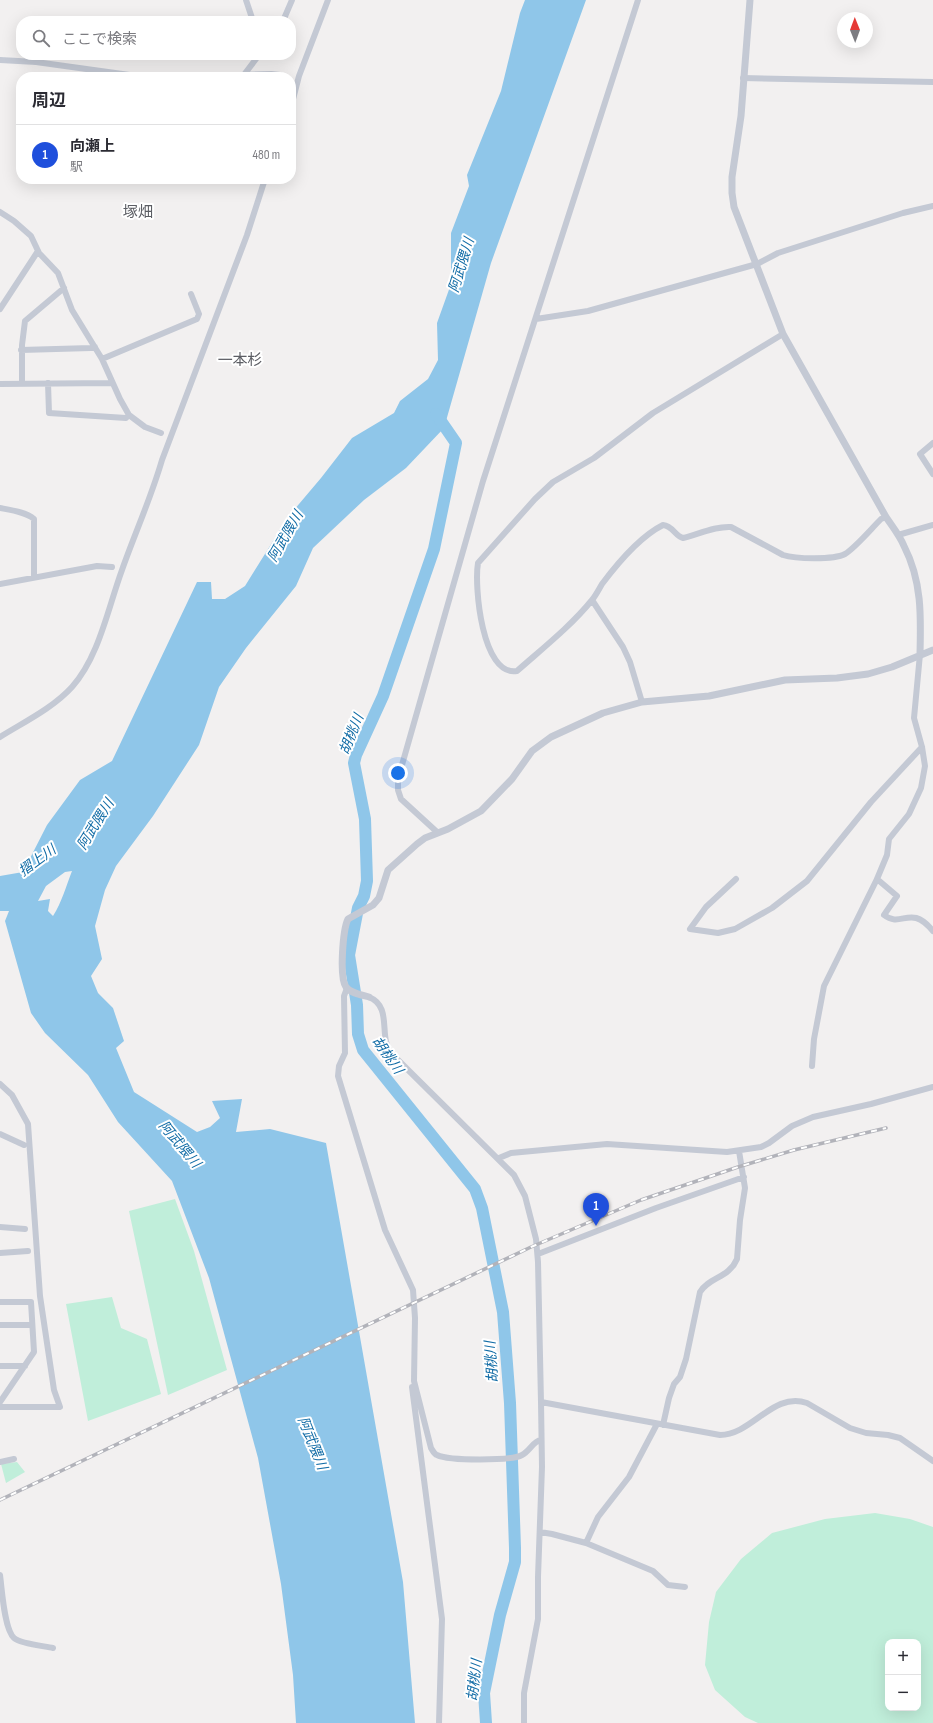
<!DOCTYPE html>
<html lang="ja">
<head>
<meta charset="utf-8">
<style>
	:root { --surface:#fff; --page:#f2f2f3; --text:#2b2b33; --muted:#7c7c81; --line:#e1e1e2; --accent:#1f4fdc }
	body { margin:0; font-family:"Sofia Sans Condensed","Noto Sans JP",sans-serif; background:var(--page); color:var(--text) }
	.controls { position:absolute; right:12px; bottom:12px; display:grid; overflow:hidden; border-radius:8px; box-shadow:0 4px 16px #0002 }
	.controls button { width:36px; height:36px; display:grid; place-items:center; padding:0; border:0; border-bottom:1px solid var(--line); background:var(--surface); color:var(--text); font:20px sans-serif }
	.compass { position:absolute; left:837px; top:12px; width:36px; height:36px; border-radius:50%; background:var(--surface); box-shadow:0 4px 16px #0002; rotate:359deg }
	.you { position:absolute; left:398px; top:773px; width:14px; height:14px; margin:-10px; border:3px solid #fff; border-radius:50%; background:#1a73e8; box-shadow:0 0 0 6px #1a73e833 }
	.badge { display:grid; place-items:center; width:26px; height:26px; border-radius:50%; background:var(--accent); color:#fff; font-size:13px; font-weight:700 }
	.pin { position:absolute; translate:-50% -33px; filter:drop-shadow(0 1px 2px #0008) }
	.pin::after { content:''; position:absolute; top:21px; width:14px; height:12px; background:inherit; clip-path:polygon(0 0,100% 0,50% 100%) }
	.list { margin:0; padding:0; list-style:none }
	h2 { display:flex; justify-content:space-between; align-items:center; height:52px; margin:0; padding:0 16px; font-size:17px }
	h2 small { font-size:13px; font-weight:400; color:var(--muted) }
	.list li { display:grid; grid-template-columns:26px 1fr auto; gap:12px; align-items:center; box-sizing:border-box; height:60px; padding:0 16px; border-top:1px solid var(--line) }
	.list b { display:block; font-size:15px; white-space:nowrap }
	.list p { margin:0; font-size:13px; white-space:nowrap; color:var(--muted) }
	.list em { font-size:13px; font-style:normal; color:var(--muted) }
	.icon { flex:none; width:22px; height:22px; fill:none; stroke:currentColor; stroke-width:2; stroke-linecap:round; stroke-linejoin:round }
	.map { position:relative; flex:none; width:933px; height:1723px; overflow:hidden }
	.search { position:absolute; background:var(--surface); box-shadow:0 4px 16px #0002; left:16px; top:16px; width:280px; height:44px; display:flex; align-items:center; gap:10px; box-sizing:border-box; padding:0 14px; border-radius:16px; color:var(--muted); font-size:15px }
	.panel { position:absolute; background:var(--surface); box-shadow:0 4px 16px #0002; left:16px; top:72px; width:280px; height:112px; border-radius:16px }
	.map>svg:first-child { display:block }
	.green { fill:#c0eeda; fill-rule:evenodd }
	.water { fill:#8fc6e9; fill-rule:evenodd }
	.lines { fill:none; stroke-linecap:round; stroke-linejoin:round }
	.river { stroke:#8fc6e9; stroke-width:12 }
	.minor { stroke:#c4c9d4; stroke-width:6 }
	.tertiary { stroke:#c4c9d4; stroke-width:7 }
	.rail-casing { stroke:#b2b3ba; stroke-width:3.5 }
	.rail { stroke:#fff; stroke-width:2; stroke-dasharray:6; stroke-linecap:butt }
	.labels { text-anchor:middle; stroke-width:4; stroke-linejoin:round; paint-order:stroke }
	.water-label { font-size:14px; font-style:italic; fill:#116ca6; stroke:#fff }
	.quarter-label { font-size:15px; fill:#5c5e64; stroke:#fff }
</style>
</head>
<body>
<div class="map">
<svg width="933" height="1723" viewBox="0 0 933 1723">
	<rect width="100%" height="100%" fill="#f2f0f0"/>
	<path class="green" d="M175,1199l19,52 33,119 -59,25 -39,-184z
		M112,1297l9,31 26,11 14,55 -73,27 -22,-117z
		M17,1462l8,10 -19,11 -5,-19z
		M875,1513l35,6 23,8v196h-175l-13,-6 -30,-27 -10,-25 4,-43 7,-30 25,-33 31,-26 53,-14zM888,1642h30v66h-30z"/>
	<path class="water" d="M525,0h61l-95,263 -47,165 -38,40 -42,32 -51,48 -17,38 -50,62 -27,39 -20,58 -46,71 -37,50 -11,24 -10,36 7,33 -11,17 7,17 15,15 11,33 -8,7 18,44 63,40 13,-5 10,-9 -8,-17 30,-2 -6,33 34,-3 56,14 77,439 12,141h-119l-3,-48 -12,-91 -23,-126 -49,-180 -37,-97 -54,-59 -30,-47 -43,-42 -14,-20 -26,-92 4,-10h-9v-35l23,-4 24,-47 33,-45 32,-19 85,-179h14l1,17h13l20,-13 43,-69 33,-39 31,-40 42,-25 6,-12 28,-22 10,-19 -1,-37 14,-39v-51l18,-47 -2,-11 34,-84 19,-78zM72,871c-6,15 -10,31 -19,45l-5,-5 2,-12 -12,2 8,-15 19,-14z"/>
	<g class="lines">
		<path class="river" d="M436,414l20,29 -22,106 -51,147 -27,59 -2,8 11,56 2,62 -3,15 -6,12 -9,47 8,50 1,29 5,16 112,139 7,19 21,104 7,91 5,145v14l-15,53 -16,78 2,30"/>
		<path class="minor" d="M246,0l7,21
			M283,21l9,-21
			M0,60l36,2 108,15
			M243,76l16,-21
			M184,77l87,-3 9,1 5,2
			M743,78l190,4
			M291,107l8,-31 29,-76
			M0,212l14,9 17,15 8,17 19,20 14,37 30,49 18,40 9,16 -3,3 -77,-5 -1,-30
			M0,309l38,-58
			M536,319l52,-8 169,-47 21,-11 125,-40 30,-7
			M783,334l-130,79 -59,45 -41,24 -18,17 -57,64c-4,23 4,114 39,108 26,-23 54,-45 75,-71 4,-5 7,-11 10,-16 15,-20 39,-48 61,-59 10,1 12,11 20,13 16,-4 32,-12 48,-11l52,28c12,4 51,5 62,-1 11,-7 26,-25 36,-35l5,-2
			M21,350l70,-2 4,-1
			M102,359l95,-40 2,-5 -8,-20
			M0,384l112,-1
			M22,384v-39l3,-24 39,-33
			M129,415l16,12 16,6
			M933,443l-13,11 13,20
			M0,508c11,2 26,4 34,11v58
			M898,535l35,-10
			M0,584l97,-18 15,1
			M592,600l31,47 7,15 12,40
			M0,737c24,-15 53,-29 72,-50 27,-30 36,-79 50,-117 13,-37 29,-72 40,-110l85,-225 18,-56
			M437,832l-36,-33 -3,-9v-11l85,-298 155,-481
			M736,879l-30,28 -16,22 28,4 17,-4 37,-21 35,-27 64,-79 51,-55
			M877,879l20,17 -13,19c18,14 26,-12 49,16
			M347,988l-3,8 1,57 -6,13 -1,10 47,154 28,60 2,28 -1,63 17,67c2,3 3,6 6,7 12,6 74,6 85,0 8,-4 11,-14 19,-15
			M369,997c24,10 9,39 22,56l123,122 11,21 11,43 2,23 3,140 1,65 -4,110v42l-14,74v30
			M812,1066l2,-27 10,-53 53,-107 10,-24 2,-16 20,-25 12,-26 4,-22 -3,-19 -8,-29 6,-64
			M0,1084l12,11 16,29 12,172 14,94 6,17h-60
			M0,1134l24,11
			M499,1158l12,-5 96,-9 120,8 34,-5 8,-4 23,-17 21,-9 58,-13 62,-17
			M0,1227l25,2
			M0,1253l28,-2
			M538,1254l118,-46 88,-31
			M0,1302h31l3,50 -34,50
			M0,1325h32
			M0,1366h25
			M412,1387l30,232 -3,104
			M541,1402l179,33c32,0 53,-44 87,-32l43,25 16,5 22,2 12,3 33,23
			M663,1425l6,-27 5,-14 6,-7 6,-18 14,-67c9,-15 29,-14 37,-33l3,-39 5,-32 -6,-37
			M0,1462l14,-3
			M540,1532l12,2 34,9 67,28 15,14 17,2
			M586,1543l12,-26 31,-40 28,-53
			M0,1575c2,14 4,54 14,63 7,6 30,8 39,10"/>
		<path class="tertiary" d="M750,0l-9,116 -9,61v16l2,14 49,127 103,183c6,9 14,19 18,29 18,35 17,70 16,108
			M369,997c-7,-2 -19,-4 -23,-10 -7,-10 -3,-58 2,-68l25,-14 6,-7 9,-28 29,-26 8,-6 23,-9 33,-18 31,-32 20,-28 19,-14 52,-24 39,-11 67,-6 76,-16 52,-2 31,-4 24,-7 41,-17"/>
		<g class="rail-casing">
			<path id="rail" d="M0,1500l531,-253 110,-47 97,-33 56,-17 92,-22"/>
		</g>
		<use href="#rail" class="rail"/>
	</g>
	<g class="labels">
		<g class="water-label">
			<text transform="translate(461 265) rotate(-73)" y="5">阿武隈川</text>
			<text transform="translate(285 536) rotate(-60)" y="5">阿武隈川</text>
			<text transform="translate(351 734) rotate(-68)" y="5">胡桃川</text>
			<text transform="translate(95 824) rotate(-58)" y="5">阿武隈川</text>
			<text transform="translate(37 860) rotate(-36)" y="5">摺上川</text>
			<text transform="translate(388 1055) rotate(55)" y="5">胡桃川</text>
			<text transform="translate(180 1144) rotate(50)" y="5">阿武隈川</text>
			<text transform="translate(491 1362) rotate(-94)" y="5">胡桃川</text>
			<text transform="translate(313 1443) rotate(68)" y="5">阿武隈川</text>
			<text transform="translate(474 1680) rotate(-83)" y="5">胡桃川</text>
		</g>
		<g class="quarter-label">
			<text x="138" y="217">塚畑</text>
			<text x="240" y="365">一本杉</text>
		</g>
	</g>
</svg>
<div class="controls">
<button>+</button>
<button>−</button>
</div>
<svg class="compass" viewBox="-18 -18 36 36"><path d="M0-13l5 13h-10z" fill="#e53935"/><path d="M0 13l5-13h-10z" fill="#7c7c81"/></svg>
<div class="you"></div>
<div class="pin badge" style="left:596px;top:1226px">1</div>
<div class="search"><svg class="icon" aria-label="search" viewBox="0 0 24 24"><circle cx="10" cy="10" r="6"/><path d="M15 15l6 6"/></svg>ここで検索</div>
<section class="panel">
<h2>周辺<small></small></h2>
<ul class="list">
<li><span class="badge">1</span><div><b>向瀬上</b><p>駅</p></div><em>480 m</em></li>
</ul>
</section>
</div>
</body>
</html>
